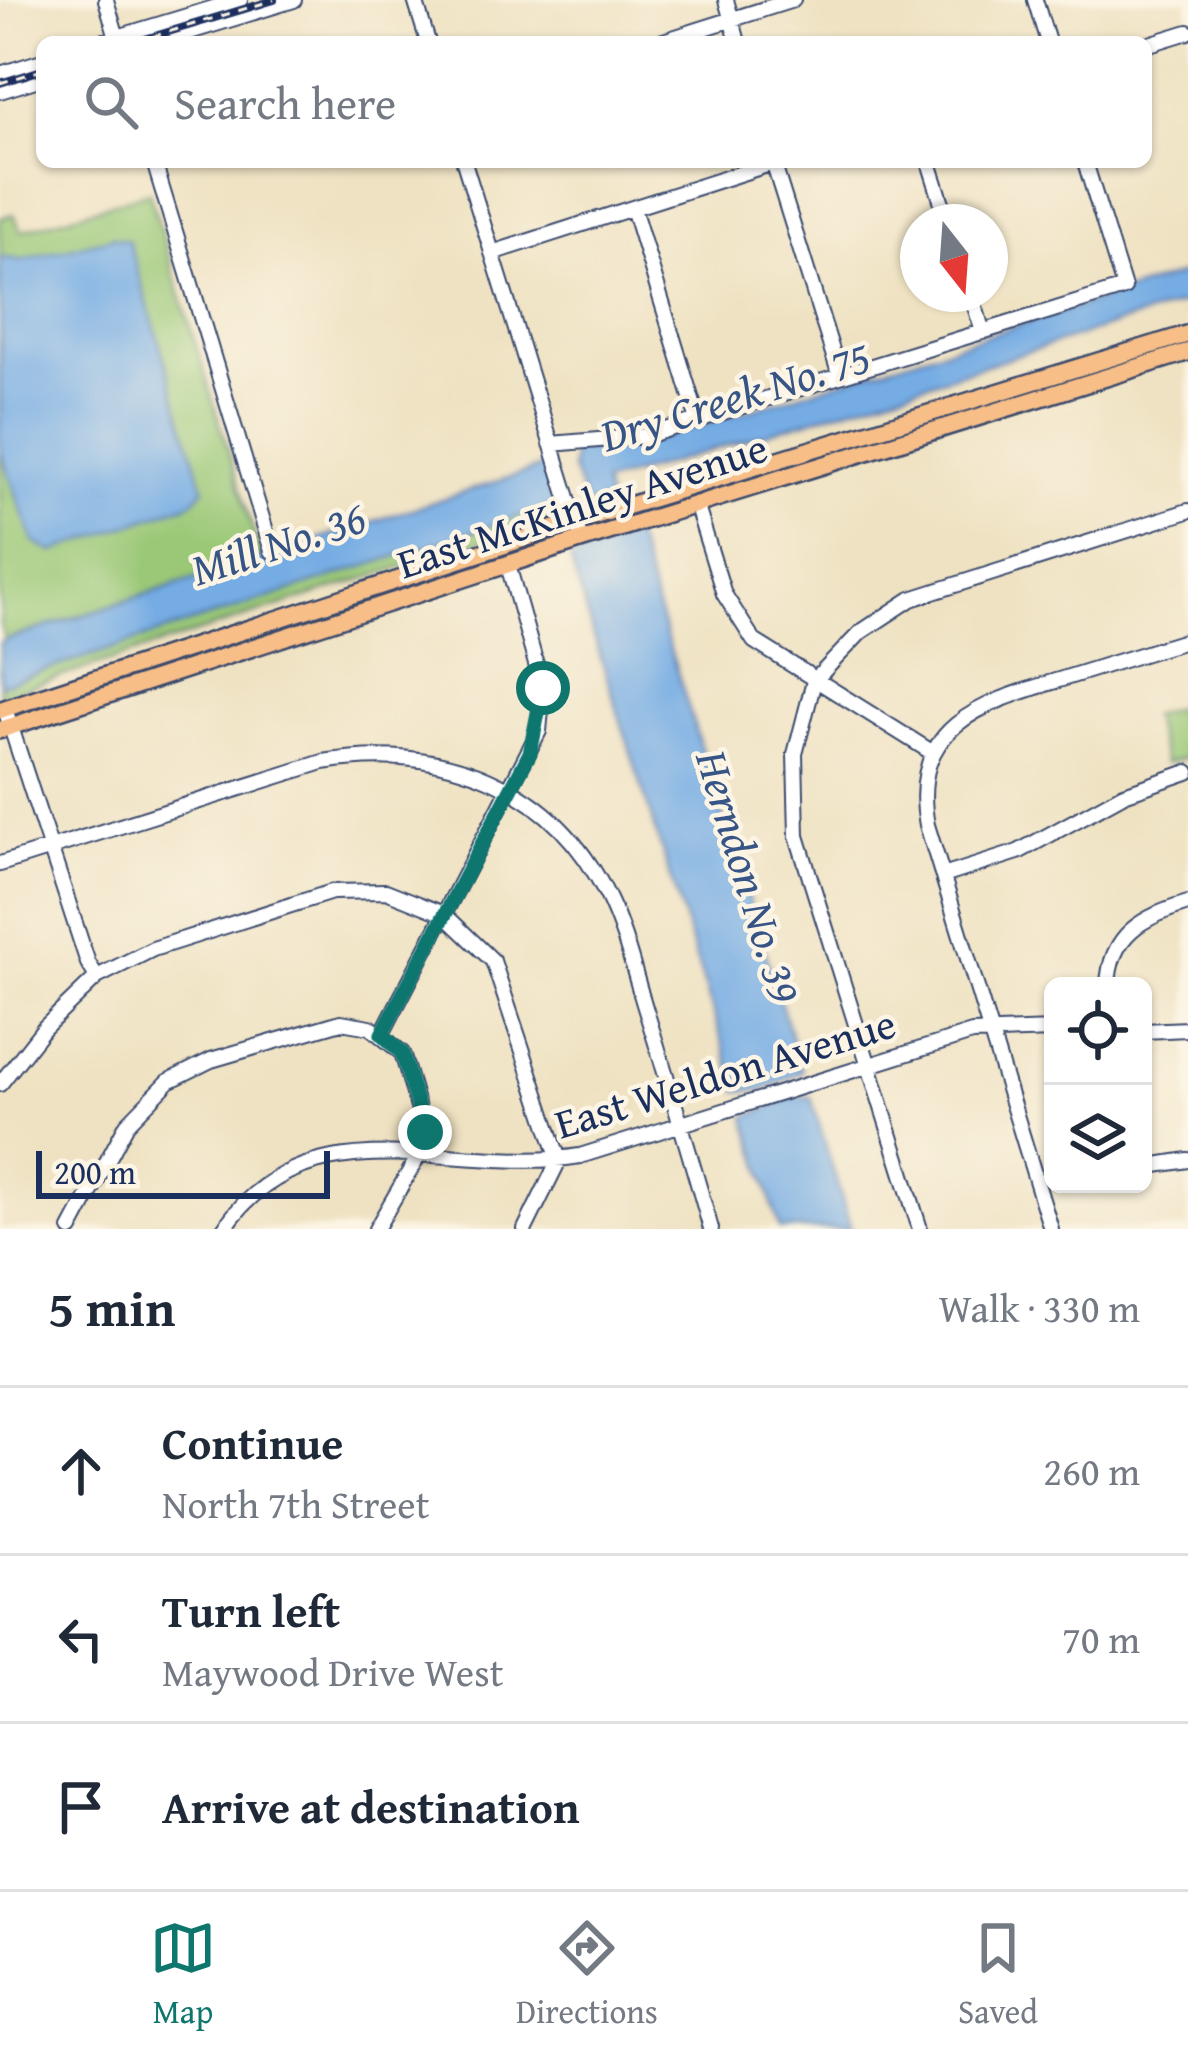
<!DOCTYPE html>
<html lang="en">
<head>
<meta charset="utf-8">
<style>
	:root { --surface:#fff; --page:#f2f2f3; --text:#1f2937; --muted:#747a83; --line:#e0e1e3; --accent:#0f766e }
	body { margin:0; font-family:"Gentium Book Plus",serif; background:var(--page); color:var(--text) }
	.controls { position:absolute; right:36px; bottom:36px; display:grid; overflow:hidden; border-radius:18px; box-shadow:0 3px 9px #0004 }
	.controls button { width:108px; height:108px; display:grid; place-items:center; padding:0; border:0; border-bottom:3px solid var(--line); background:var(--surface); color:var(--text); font:60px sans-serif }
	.compass { position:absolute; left:900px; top:204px; width:108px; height:108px; border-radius:50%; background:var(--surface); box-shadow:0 3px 9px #0004; rotate:163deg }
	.scale { position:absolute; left:36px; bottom:30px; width:294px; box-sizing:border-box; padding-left:12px; border:6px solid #1b2f5e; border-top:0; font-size:33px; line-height:42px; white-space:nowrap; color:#1b2f5e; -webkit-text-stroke:9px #fcf5e5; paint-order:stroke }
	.stop { position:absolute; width:36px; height:36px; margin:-27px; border:9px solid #0f766e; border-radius:50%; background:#fff }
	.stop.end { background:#0f766e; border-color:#fff; box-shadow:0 3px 12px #0008 }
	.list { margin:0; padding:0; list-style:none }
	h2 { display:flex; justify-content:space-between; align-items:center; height:156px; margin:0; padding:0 48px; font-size:51px }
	h2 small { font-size:39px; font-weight:400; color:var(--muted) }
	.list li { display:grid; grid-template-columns:78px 1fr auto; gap:36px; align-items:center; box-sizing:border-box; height:168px; padding:0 48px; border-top:3px solid var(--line) }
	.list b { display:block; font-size:45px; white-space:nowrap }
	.list p { margin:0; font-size:39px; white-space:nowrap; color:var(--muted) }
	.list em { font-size:39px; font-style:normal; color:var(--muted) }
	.icon { flex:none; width:66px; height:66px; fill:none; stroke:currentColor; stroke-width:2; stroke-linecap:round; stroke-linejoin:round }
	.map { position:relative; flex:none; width:1188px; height:1229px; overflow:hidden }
	.search { position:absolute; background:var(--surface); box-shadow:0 3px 9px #0004; left:36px; right:36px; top:36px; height:132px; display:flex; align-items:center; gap:30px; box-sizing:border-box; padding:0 42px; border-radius:18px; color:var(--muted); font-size:45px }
	.sheet { height:660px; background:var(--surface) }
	nav { display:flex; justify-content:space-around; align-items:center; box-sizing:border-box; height:168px; border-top:3px solid var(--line); background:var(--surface); font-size:33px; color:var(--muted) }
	nav a { display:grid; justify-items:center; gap:6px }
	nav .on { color:var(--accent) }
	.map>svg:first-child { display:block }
	.green { fill:#9ac876; stroke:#5a7c6a; stroke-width:3 }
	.water { fill:#74ace4; stroke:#486ea1; stroke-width:3 }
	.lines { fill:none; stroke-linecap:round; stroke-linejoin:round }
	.minor-casing { stroke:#3b4a6d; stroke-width:18 }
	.major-casing { stroke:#3b4a6d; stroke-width:21 }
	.minor { stroke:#fff; stroke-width:14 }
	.major { stroke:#f7be88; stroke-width:16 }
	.rail-casing { stroke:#1b2f5e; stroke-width:8 }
	.rail { stroke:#fcf5e5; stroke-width:3; stroke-dasharray:9; stroke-linecap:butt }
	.route { stroke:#0f766e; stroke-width:15 }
	.labels { text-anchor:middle; stroke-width:9; stroke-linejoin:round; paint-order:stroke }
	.street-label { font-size:42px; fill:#1b2f5e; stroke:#fcf5e5 }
	.water-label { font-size:45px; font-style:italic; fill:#365486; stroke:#fcf5e5 }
</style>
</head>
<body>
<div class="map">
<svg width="1188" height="1229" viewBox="0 0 1188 1229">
	<rect width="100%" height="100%" fill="#fcf5e5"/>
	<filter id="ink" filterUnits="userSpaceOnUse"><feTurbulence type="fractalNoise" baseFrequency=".00833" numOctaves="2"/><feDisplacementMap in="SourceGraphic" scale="24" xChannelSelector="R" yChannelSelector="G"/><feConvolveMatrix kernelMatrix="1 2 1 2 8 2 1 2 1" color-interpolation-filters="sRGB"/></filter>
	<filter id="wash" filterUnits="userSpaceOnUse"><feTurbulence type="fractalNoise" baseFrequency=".004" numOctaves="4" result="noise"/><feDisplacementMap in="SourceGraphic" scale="48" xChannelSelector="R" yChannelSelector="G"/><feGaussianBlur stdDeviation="2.7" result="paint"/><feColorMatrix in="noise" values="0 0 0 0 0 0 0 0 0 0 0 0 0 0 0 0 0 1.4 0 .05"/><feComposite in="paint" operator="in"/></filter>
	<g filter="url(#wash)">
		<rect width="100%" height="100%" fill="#efe2c2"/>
		<path class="green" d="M149,192l112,365 -256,83 -5,-15v-407l14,-4 7,17z
			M557,502l-3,16 -554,178v-11z
			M1177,708l11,49 -23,7 -14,-48z"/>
		<path class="water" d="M113,237l15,3 76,249 -13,14 -138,49 -19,-10 -34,-91v-194l22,3z
			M1188,272v30l-585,182 5,16 -21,6 -15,-36 1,-19 72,-8z
			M548,465l9,37 -6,4 -551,179v-43z
			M634,534l168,537 -39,19 -25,1 -168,-531z
			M793,1097h18l40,132h-71l-34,-112z"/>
	</g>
	<g filter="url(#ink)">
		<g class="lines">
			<g class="minor-casing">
				<path id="minor" d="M106,0l12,41
					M415,0l13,42
					M726,0l12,42
					M1035,0l13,42
					M101,42l139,-42
					M157,42l137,-42
					M660,42l133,-42
					M1146,45l42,-13
					M0,74l42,-13
					M0,91l42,-13
					M154,162l118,389
					M464,162l114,368
					M773,162l67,214
					M929,162l19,60
					M633,208l65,212
					M492,253l284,-91
					M971,294l12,38
					M551,444l95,-8 478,-148 -39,-126
					M696,504l28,90 30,47 179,112
					M5,709l83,254 9,14
					M0,864l323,-102c118,-19 229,21 284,133 19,38 28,82 41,122 22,71 43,141 63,212
					M943,876l75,-24 106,-58 64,-22
					M1108,986c2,-53 35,-69 80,-83
					M1143,1031l45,-2
					M382,1034l157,-303 4,-42 -35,-124
					M0,1084l44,-56 53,-51 56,-28 179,-57 54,-1 58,23 49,47 66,199 -34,69
					M1143,1167l45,-7
					M71,1229l56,-105 42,-43 42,-21 130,-38 29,5 32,26 23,79 -6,23 -43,74
					M224,1229c81,-124 236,-53 356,-73l392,-123 81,-3
					M920,1229l-123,-393 -2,-82 19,-73 47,-49 50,-33 277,-88
					M1051,1229l-124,-404c-19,-101 57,-122 135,-146 42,-13 84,-26 126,-39"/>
			</g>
			<g class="major-casing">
				<path id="major" d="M0,710l575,-188 613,-188
					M0,730l582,-190 606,-188"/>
			</g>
			<use href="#minor" class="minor"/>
			<use href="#major" class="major"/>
			<g class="rail-casing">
				<path id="rail" d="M135,42l139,-42
					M0,83l42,-13"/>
			</g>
			<use href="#rail" class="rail"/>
		</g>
	</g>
	<g class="lines" filter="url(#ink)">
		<path class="route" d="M425,1132l-23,-79 -20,-19 148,-281 13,-65"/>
	</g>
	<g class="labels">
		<g class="street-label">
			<text transform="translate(582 505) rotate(-18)" y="15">East McKinley Avenue</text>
			<text transform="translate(725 1073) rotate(-17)" y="15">East Weldon Avenue</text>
		</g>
		<g class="water-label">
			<text transform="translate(735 396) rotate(-17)" y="16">Dry Creek No. 75</text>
			<text transform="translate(278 543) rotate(-18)" y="16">Mill No. 36</text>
			<text transform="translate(749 876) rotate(73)" y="16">Herndon No. 39</text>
		</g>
	</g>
</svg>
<div class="controls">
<button><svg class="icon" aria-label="locate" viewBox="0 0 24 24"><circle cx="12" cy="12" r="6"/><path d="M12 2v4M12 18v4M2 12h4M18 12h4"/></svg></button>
<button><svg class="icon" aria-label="layers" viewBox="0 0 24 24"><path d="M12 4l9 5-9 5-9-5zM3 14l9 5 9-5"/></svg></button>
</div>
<svg class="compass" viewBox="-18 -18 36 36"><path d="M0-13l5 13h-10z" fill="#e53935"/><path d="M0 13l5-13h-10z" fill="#747a83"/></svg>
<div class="scale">200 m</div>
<div class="stop" style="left:543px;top:688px"></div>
<div class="stop end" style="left:425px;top:1132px"></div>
<div class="search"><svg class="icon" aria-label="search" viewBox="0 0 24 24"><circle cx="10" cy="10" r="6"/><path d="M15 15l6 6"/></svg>Search here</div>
</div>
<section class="sheet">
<h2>5 min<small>Walk · 330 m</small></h2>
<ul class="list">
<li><svg class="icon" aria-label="ahead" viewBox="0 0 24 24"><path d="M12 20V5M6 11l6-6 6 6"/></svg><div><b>Continue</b><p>North 7th Street</p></div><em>260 m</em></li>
<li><svg class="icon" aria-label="left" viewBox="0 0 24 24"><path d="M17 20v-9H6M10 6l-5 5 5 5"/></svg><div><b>Turn left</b><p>Maywood Drive West</p></div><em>70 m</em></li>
<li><svg class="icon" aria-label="arrive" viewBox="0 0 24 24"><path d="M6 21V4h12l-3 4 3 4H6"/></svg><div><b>Arrive at destination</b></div></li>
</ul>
</section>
<nav>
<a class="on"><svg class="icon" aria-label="map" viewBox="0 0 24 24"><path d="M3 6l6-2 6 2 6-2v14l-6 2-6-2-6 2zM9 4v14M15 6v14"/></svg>Map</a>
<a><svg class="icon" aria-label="directions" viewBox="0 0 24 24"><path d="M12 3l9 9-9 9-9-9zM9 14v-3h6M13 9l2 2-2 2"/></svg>Directions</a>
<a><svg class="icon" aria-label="saved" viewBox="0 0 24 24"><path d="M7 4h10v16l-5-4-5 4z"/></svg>Saved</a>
</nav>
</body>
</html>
